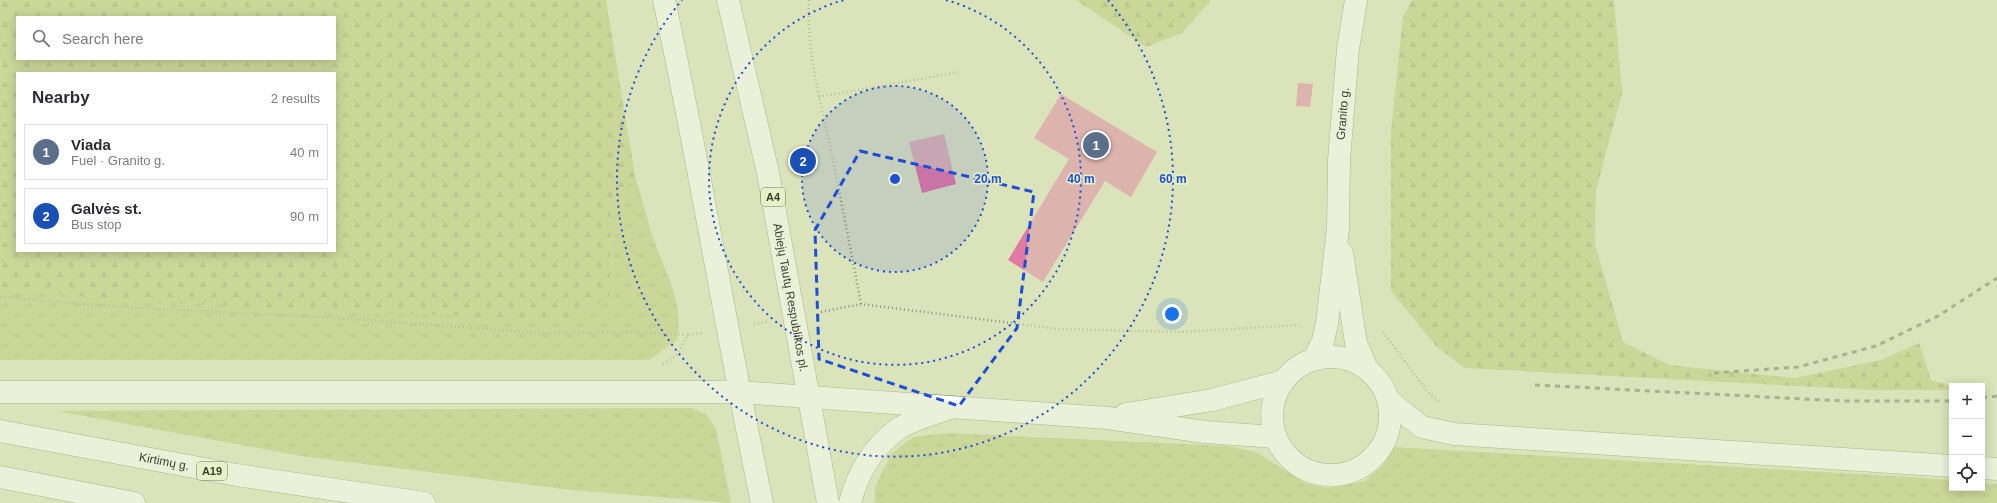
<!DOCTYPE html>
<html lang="en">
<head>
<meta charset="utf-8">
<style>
	:root { --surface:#fff; --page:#f2f2f3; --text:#2b2b33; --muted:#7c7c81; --line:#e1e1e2; --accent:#0f766e }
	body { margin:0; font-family:Helvetica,sans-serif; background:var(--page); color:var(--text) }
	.controls { position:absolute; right:12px; bottom:12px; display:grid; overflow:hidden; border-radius:0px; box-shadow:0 2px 10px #0003 }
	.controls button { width:36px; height:36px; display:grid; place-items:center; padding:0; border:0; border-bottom:1px solid var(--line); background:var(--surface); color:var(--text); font:20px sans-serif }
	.you { position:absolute; left:1172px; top:314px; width:14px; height:14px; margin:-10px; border:3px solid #fff; border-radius:50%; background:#1a73e8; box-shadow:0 0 0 6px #1a73e833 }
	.badge { display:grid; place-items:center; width:26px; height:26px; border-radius:50%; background:var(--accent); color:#fff; font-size:13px; font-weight:700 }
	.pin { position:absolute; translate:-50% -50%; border:2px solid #fff; box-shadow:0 1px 4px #0006 }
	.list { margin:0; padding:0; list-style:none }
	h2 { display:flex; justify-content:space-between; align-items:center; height:52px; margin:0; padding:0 16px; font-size:17px }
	h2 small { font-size:13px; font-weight:400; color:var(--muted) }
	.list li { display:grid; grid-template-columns:26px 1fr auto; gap:12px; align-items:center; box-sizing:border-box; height:56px; margin:0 8px 8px; padding:0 8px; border:1px solid var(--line); border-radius:0px }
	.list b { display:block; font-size:15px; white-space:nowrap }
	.list p { margin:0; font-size:13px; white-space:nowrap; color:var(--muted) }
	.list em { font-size:13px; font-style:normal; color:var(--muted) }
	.icon { flex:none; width:22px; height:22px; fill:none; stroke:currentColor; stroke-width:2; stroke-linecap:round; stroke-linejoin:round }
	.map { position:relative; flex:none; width:1997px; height:503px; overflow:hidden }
	.search { position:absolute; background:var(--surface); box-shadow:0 2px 10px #0003; left:16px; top:16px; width:320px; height:44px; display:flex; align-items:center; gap:10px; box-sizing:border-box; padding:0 14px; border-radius:0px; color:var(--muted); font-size:15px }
	.panel { position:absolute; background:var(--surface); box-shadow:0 2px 10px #0003; left:16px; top:72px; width:320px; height:180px; border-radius:0px }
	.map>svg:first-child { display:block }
	.grass { fill:url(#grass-tufts) }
	.forest { fill:url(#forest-firs); fill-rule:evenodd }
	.building { fill:#e179a1 }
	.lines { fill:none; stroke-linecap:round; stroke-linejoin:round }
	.street-casing { stroke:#767d58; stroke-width:23 }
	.highway-casing { stroke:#767d58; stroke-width:23 }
	.path { stroke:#8c9275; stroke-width:2.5; stroke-dasharray:1 3; stroke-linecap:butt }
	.street { stroke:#fff; stroke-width:22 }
	.highway { stroke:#fff; stroke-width:22 }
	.rail { stroke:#6d7159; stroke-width:3; stroke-dasharray:5 5; stroke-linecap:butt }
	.marked { fill:none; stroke:#1d4ed8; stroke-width:3; stroke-dasharray:8 5; stroke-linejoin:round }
	.ring { fill:none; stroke:#1d4ed8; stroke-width:2; stroke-dasharray:2 4 }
	.labels { text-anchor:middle; stroke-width:3; stroke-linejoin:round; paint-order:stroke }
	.shield { fill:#e8f0c7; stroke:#70745c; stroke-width:1 }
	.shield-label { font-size:11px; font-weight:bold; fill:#3c3f2e }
	.street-label { font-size:12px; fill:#3c3f2e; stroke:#e8f0c7 }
	.centre { fill:#1d4ed8; stroke:#e8f0c7; stroke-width:2 }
	.ring-label { font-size:12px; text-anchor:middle; font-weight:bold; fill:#1d4ed8; stroke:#e8f0c7; stroke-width:3; stroke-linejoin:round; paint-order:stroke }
</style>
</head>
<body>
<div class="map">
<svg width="1997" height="503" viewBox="0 0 1997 503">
	<defs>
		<pattern id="grass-tufts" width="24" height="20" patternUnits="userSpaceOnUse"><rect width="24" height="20" fill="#b8c671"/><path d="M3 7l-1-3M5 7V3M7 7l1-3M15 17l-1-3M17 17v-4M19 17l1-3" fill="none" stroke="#97a25d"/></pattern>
		<pattern id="forest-firs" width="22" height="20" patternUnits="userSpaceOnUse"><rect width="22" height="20" fill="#b8c671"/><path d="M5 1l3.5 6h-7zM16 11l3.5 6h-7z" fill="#97a25d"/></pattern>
	</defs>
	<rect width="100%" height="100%" fill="#dbe3ba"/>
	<path class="grass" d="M635,176c7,23 13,47 21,70 12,31 28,60 21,94l-28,20h-649v-72l124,13 486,-6 1,-95z
		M691,408l15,6 10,15 15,74 -159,-13 -271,-34 -244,-45z
		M948,433l279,13 29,6 49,31 24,5 36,-7 18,-16 11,-18 516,30 42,3v8h30v-5l15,1v19h-1122v-16l16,-33 22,-17z"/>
	<path class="forest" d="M0,0h606l29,176 -24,24 -1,95 -35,26 -451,-20 -124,-13zM17,17h318v42h-318zM17,73h318v178h-318z
		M1076,0h135l-29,33 -36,14z
		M1412,0h202l8,93 -26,97 -1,54 28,98 46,23 126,13 86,-18 38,-17 12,37 21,6v4h-82l-405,-22 -28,-21 -46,-56v-160l12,-114z"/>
	<path class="building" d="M1298,83l15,1 -3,23 -14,-1z
		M1061,94l96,58 -26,45 -26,-16 -62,101 -35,-22 61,-101 -35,-21z
		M944,134l12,50 -34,9 -13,-51z"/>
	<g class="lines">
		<g class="street-casing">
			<g id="street">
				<path d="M1342,253l14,90 11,26"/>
				<path id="s1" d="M1313,360l10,-19 4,-18 11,-95 1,-68 9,-111 8,-49"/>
			</g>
		</g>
		<g class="highway-casing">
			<g id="highway">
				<path d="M664,0c36,167 63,336 98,503"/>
				<path id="s2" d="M728,0l40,173 60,330"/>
				<circle cx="1331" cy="416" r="59"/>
				<path d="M0,392h739l368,26 98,14 70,5"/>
				<path d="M1389,401l33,26 32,7 498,32"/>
				<path d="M1126,414l86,-14 72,-19"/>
				<path id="s3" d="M0,431l237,44 187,28"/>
				<path d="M1982,468l15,1"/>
				<path d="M0,477l134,26"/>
				<path d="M850,503c7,-29 23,-56 48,-74 13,-9 36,-15 52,-21"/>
			</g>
		</g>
		<path class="path" d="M809,0c-3,47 10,95 20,141 11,54 22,109 32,163
			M819,97l140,-25
			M0,297l121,10 218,11 201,15 98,-1 50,3
			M821,312l40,-8 198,25 120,3 120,-7
			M754,324l13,-2
			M1383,332l44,59 12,11
			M663,364l13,-8 12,-21 14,-2"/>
		<use href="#street" class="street"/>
		<use href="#highway" class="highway"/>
		<path class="rail" d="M1714,373l84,-6 78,-21 62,-30 59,-38
			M1535,385l309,16h108
			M1982,398l15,-2"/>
	</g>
	<path d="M0 0H1997V503H0ZM860,151l174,41 -17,136 -58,78 -140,-47 -4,-129z" fill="#dbe3ba" fill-opacity=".55" fill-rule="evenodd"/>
	<path class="marked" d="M860,151l174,41 -17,136 -58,78 -140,-47 -4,-129z"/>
	<circle cx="895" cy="179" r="93" fill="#1d4ed8" fill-opacity=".12"/>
	<g class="ring">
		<circle cx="895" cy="179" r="93"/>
		<path d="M946 0A186 186 0 1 1 844 0"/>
		<path d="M1108 0A278 278 0 1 1 682 0"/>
	</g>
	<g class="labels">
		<g class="shield">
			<rect x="761" y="188" width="24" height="18" rx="3"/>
			<rect x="197" y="462" width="30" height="18" rx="3"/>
		</g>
		<g class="shield-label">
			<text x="773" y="201">A4</text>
			<text x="212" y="475">A19</text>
		</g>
		<g class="street-label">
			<text dy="4" stroke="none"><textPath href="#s1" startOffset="250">Granito g.</textPath></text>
			<text dy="4" stroke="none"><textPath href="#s2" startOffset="304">Abiejų Tautų Respublikos pl.</textPath></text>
			<text dy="4" stroke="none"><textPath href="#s3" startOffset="167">Kirtimų g.</textPath></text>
		</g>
	</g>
	<circle cx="895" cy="179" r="6" class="centre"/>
	<g class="ring-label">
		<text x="988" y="183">20 m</text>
		<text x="1081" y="183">40 m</text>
		<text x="1173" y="183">60 m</text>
	</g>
</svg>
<div class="controls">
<button>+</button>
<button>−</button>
<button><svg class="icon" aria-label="locate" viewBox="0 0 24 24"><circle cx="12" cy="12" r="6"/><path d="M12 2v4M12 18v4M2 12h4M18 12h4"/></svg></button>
</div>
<div class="you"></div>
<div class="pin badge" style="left:1096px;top:145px;background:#5c6f8a">1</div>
<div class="pin badge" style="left:803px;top:161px;background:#1a4fb4">2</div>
<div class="search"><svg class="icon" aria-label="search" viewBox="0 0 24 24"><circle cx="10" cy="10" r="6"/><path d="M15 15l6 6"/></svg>Search here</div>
<section class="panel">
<h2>Nearby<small>2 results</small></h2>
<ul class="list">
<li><span class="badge" style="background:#5c6f8a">1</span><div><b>Viada</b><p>Fuel · Granito g.</p></div><em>40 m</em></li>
<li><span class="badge" style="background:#1a4fb4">2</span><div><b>Galvės st.</b><p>Bus stop</p></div><em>90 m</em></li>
</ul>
</section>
</div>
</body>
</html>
